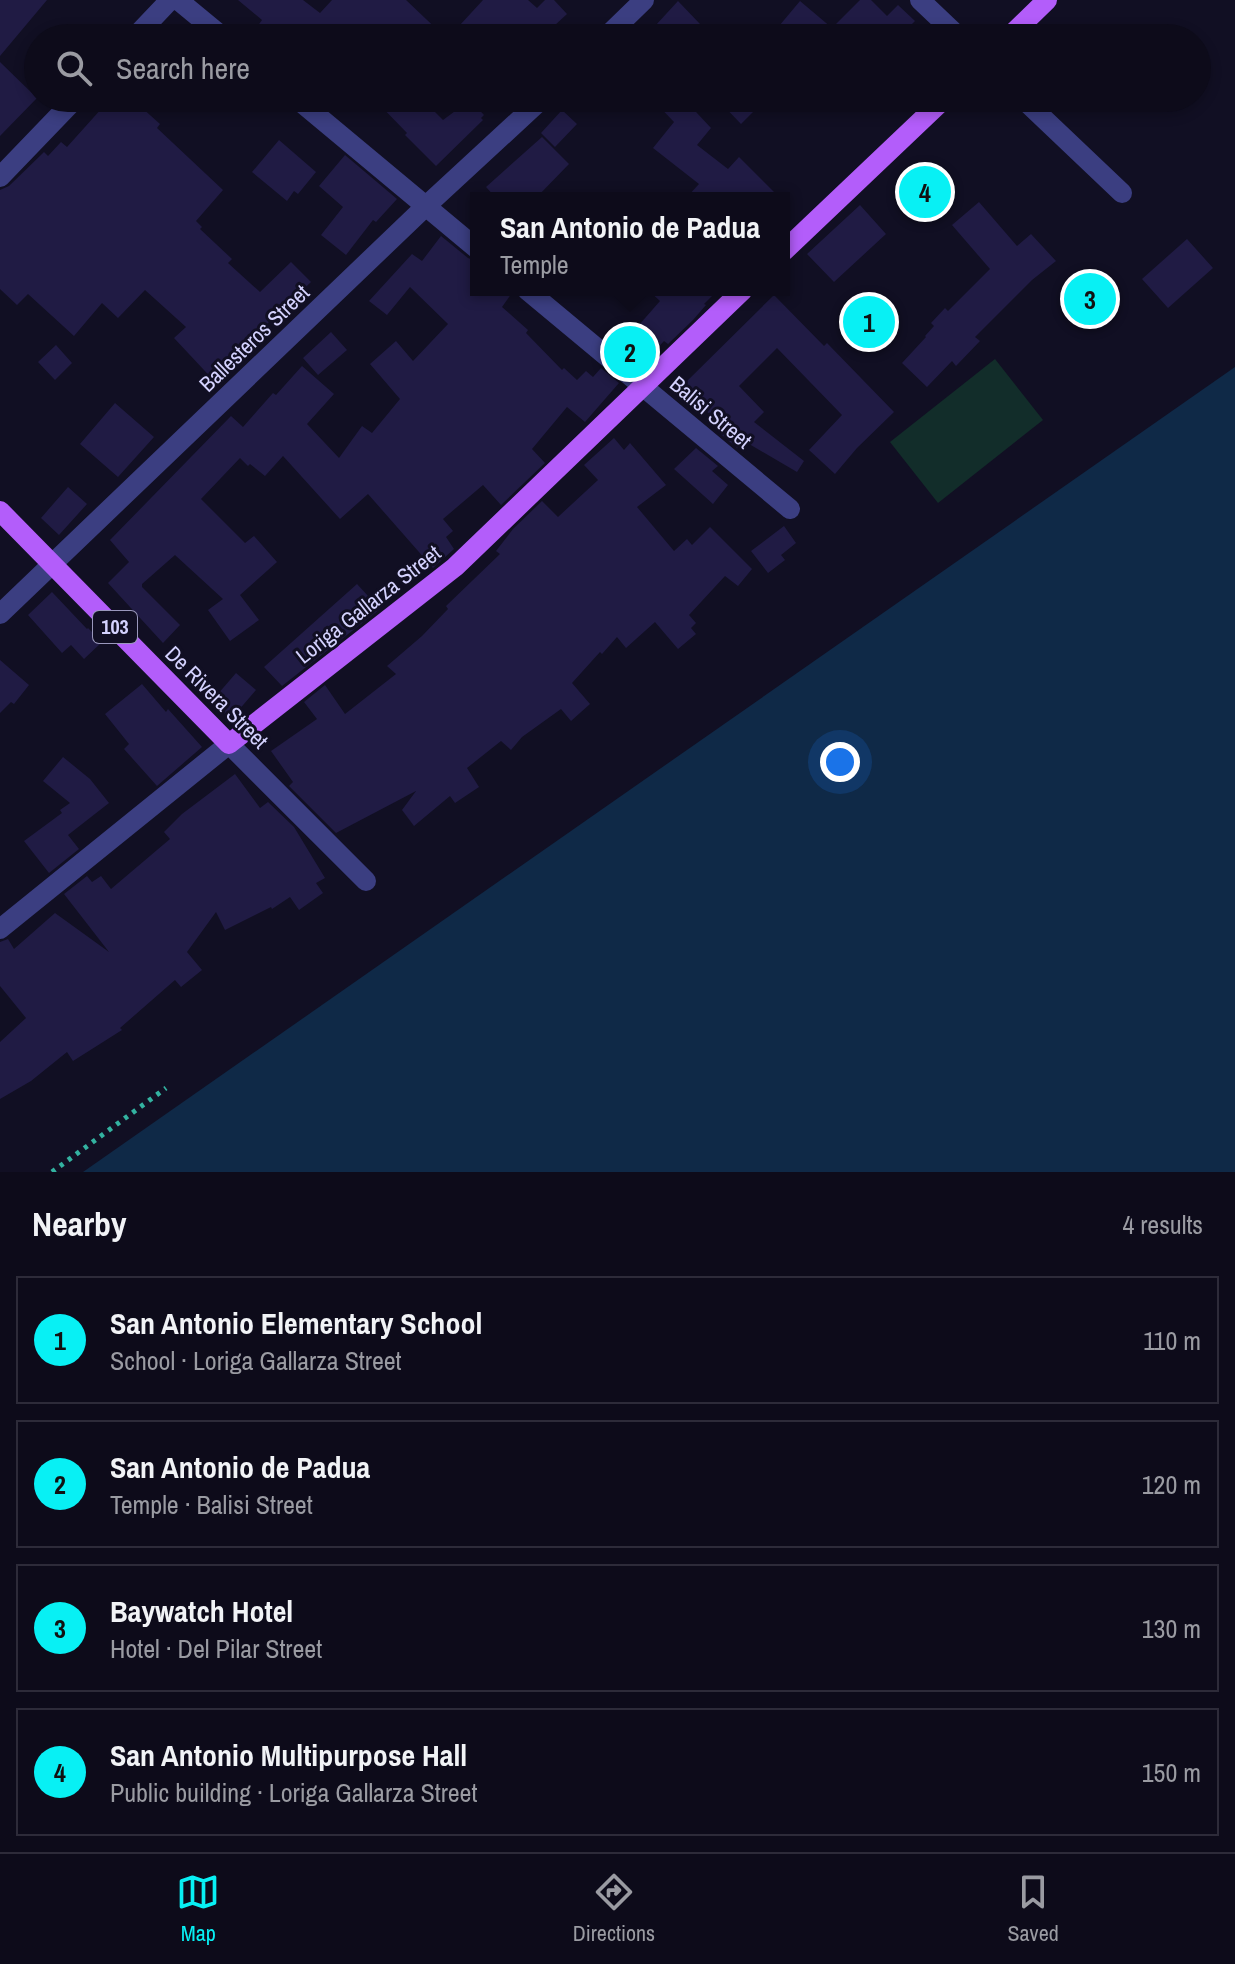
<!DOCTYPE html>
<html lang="en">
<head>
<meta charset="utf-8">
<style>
	:root { --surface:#0d0b1a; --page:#161423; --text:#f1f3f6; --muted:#9a9ba2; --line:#2d2b39; --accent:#08f0f4 }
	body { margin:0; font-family:"Archivo Narrow",sans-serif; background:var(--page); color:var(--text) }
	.you { position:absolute; left:840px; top:762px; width:28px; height:28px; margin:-20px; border:6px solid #fff; border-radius:50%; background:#1a73e8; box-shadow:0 0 0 12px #1a73e833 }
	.badge { display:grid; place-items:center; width:52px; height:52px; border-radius:50%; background:var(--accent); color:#111; font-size:26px; font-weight:700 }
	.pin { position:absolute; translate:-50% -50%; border:4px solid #fff; box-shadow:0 2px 8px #0006 }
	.popup { position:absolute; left:470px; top:192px; width:320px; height:104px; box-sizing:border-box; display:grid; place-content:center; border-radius:0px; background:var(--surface); filter:drop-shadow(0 2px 6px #0005); font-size:26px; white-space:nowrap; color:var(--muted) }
	.popup b { font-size:30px; color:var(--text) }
	.popup::after { content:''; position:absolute; left:50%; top:100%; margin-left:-16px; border:16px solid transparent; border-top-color:var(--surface) }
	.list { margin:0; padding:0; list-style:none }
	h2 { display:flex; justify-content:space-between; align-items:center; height:104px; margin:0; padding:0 32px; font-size:34px }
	h2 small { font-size:26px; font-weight:400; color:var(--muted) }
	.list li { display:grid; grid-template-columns:52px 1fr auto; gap:24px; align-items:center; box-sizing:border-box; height:128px; margin:0 16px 16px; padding:0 16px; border:2px solid var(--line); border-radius:0px }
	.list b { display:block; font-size:30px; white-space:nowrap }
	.list p { margin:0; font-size:26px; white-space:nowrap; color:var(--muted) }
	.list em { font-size:26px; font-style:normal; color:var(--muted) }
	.icon { flex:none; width:44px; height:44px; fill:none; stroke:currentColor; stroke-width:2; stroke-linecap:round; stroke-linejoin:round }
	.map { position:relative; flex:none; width:1235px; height:1172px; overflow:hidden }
	.search { position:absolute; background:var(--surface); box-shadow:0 4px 12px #0003; left:24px; right:24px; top:24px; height:88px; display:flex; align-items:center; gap:20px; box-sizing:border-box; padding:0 28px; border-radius:44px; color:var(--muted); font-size:30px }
	.sheet { height:680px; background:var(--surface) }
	nav { display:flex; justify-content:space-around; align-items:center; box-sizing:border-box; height:112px; border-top:2px solid var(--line); background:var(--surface); font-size:22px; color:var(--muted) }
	nav a { display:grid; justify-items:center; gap:4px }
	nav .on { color:var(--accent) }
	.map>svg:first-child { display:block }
	.green { fill:#122d2a }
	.water { fill:#0f2947 }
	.building { fill:#201b44 }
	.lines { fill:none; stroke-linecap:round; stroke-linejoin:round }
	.path { stroke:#33b2a0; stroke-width:5; stroke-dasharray:4 6; stroke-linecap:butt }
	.street { stroke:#3b3e81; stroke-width:20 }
	.primary { stroke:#b35dfa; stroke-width:20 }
	.labels { text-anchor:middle; stroke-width:6; stroke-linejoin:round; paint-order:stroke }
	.shield { fill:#110f23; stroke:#9a98bc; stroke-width:2 }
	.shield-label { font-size:20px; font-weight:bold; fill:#d4d2fe }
	.street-label { font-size:22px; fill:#d4d2fe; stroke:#110f23 }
</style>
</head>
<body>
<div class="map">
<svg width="1235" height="1172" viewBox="0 0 1235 1172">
	<rect width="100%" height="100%" fill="#110f23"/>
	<path class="green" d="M995,359l48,61 -105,83 -48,-61z"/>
	<path class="water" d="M1235,367v805h-1152z"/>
	<path class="building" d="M0,0h47l-47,56z
		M238,0h65l17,13 12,-13h74l40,38h-197l13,-18z
		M483,0h45l9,8 8,-8h9l13,14 -26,24h-93z
		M860,0h11l16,16 11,-11 17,16 -12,12 6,5h-140l31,-37 32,27z
		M678,1l22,23 -13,14h-43z
		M0,62l37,36 -37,38z
		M111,98h20l29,26 -3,4 66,62 -27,31 6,6 -2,2 32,30 -4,4 32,29 31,-30 20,20 -21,20 -1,-2 -51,56 5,6 -25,23 -44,-47 12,-11 -41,-37 -27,28 -16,-15 -28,33 -46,-42 -11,11 -17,-16v-99l9,-4 35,-34 4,4 13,-14 6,5z
		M373,98h48l22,22 27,-20 14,15 -3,3 2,2 -47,46 -31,-31 2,-2z
		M651,98h32l28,30 -14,17 31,24 11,-12 41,41h-94l13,-14 -46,-36 21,-26z
		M716,98h51l-26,26z
		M562,110l15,14 -22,23 -14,-14z
		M542,137l27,27 -33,34h-40l-10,-11z
		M279,140l37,32 -18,22 -4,-3 -7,10 -35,-29z
		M345,155l52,44 -21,23 -3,-2 -27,35 -25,-20 22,-28 -24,-21z
		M979,202l38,44 14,-12 25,27 -24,19 -57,57 5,4 -24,25 -4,-5 -25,26 -25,-24 24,-26 -1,-1 9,-10 -3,-3 14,-15 3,3 42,-42 -38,-44z
		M860,205l26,29 -52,48 -27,-28z
		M441,236l27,22 8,3v29h38l-12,17 26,23 -2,3 36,37 2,-2 13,12 9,-9 7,6 8,-9 18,15 -34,39 -18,-15 -35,42 13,14 -44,42 -18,-20 -40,34 10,12 -7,6 8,12 -21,19 -65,-74 -28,25 -57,-63 -18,20 -15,-12 -2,2 -8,-8 -39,41 44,44 9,-7 23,26 -37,33 19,25 -29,21 -22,-31 15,-11 -48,-44 -33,29v3l38,38 -17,18 -55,-60 21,-21 -19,-22 121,-124 12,11 30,-34 3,2 26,-29 32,28 -27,30 32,34 23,-32 10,7 28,-34 -30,-35 26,-23 17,20 35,-37 -38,-37 -23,28 -18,-14 43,-47 10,7z
		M1187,239l26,29 -45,40 -26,-29z
		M648,290h70l-14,14 2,1 -13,15 -25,24 -4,-3 -24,26 -22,-18 42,-48z
		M774,295l50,51 3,-3 67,69 -37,36 -22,26 -26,-24 33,-35 -65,-67 -38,38 25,26 -10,10 50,39 -7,11 -53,-31 -7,7 -22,-19 5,-4 -38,-39z
		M331,332l16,18 -29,25 -15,-17z
		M56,345l16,18 -17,17 -17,-18z
		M115,403l39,34 -36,40 -38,-33z
		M614,438l10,12 6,-7 36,42 -29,22 37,44 13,-12 5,6 18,-18 42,42 -14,17 -13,-10 -36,39 7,8 -5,5 5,6 -18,15 -23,-27 -29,26 -9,-11 -15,17 -2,-2 -28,31 18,21 -19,17 -10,-12 -39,28 -11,13 -10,-9 -34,27 12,19 -24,16 -5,-7 -36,30 -12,-16 14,-19 -80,42 -47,-47 4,-4 -22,-31 46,-32 -13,-17 21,-17 20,29 51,-40 -9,-8 35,-30 26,-27 -2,-3 54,-52 -4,-3 17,-22 29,-28 16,16 40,-37 -14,-15z
		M696,448l22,18 -6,5 16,14 -15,19 -39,-35z
		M68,487l19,17 -28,31 -18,-17z
		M784,526l12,17 -15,12 4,5 -17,13 -17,-22z
		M357,584l23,25 -98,77 -18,-19z
		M52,592l35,37 1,-1 14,14 -18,17 -13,-14 -9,8 -34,-38z
		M0,660l29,25 -15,19 -3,-2 -11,11z
		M236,673l20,17 -25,29 -20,-17z
		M142,684l24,28 2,-3 34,38 -45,39 -33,-37 5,-5 -24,-30z
		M63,757l27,22 19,24 -41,32 11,14 -30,24 -25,-32 38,-28 -2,-3 10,-7 -27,-22z
		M235,774l25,34 8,-6 26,25 31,51 -9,5 7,10 -24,17 -9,-13 -18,12 -1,-2 -46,23 -9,-18 -29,40 15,18 -21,17 -6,-7 -55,48 2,2 -49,31 -6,-9 -36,29 -31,18v-57l26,-24 -26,-32v-44l8,-3 6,10 41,-36 54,39 -45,-58 23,-18 5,6 9,-6 10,13 59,-50 -6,-7 18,-18z"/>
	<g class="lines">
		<path class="path" d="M52,1172l114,-84"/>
		<path class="street" d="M178,0l46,38
			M920,0l40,38
			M134,38l36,-38
			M605,38l39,-38
			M296,98l180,150
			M1022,98l100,95
			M0,177l76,-79
			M527,290l263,219
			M0,614l426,-408 117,-108
			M0,929l229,-185 137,137"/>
		<path class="primary" d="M1008,38l39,-38
			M784,251l161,-153
			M0,511l229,233 226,-177 288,-277"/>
	</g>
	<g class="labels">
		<rect class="shield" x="93" y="611" width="44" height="32" rx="6"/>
		<g class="shield-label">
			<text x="115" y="634">103</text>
		</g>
		<g class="street-label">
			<text transform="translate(254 338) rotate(-44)" y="8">Ballesteros Street</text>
			<text transform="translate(711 412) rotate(40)" y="8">Balisi Street</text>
			<text transform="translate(368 604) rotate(-38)" y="8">Loriga Gallarza Street</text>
			<text transform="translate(217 697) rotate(45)" y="8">De Rivera Street</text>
		</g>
	</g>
</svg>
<div class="you"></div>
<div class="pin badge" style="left:869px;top:322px">1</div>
<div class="pin badge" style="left:630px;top:352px">2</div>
<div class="popup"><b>San Antonio de Padua</b>Temple</div>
<div class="pin badge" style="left:1090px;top:299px">3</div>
<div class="pin badge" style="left:925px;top:192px">4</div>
<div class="search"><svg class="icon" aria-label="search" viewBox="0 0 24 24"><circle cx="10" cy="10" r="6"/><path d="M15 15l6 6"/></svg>Search here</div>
</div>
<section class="sheet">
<h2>Nearby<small>4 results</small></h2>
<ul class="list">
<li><span class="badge">1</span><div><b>San Antonio Elementary School</b><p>School · Loriga Gallarza Street</p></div><em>110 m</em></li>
<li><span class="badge">2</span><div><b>San Antonio de Padua</b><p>Temple · Balisi Street</p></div><em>120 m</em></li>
<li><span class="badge">3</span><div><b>Baywatch Hotel</b><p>Hotel · Del Pilar Street</p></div><em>130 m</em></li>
<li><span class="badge">4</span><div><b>San Antonio Multipurpose Hall</b><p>Public building · Loriga Gallarza Street</p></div><em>150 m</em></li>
</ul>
</section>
<nav>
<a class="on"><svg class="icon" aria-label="map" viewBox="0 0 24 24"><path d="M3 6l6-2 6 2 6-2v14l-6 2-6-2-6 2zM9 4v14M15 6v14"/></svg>Map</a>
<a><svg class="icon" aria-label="directions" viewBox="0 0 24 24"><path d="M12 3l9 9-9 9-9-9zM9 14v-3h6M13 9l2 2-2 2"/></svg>Directions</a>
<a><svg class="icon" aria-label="saved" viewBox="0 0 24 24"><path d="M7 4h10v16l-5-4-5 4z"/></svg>Saved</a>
</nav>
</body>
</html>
